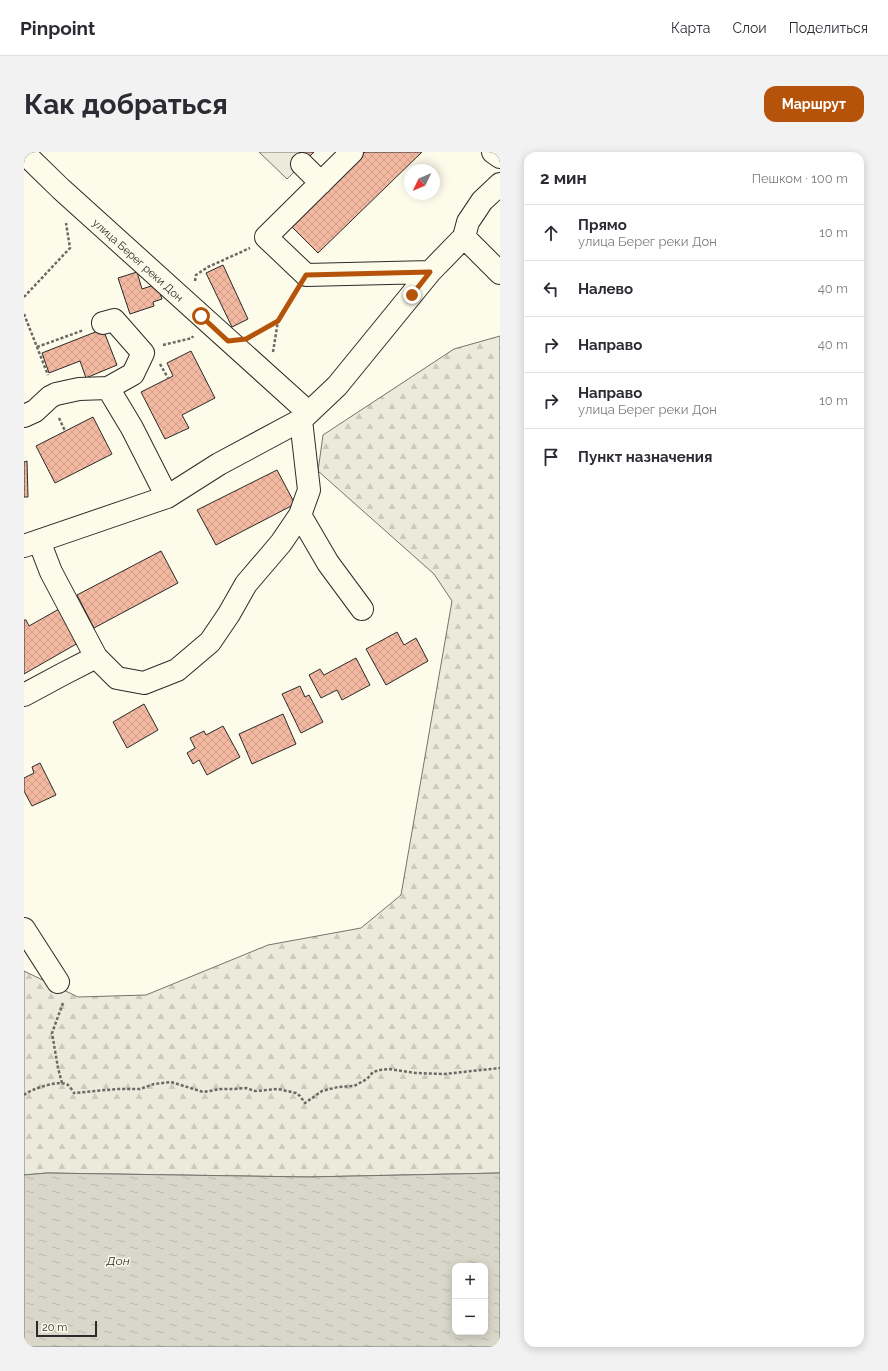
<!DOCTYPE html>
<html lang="ru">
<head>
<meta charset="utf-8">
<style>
	:root { --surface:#fff; --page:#f2f2f3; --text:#2b2b33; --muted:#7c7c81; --line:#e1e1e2; --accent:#b45309 }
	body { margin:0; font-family:Raleway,sans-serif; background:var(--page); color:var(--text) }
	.controls { position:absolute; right:12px; bottom:12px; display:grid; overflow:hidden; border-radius:8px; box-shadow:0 2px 10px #0003 }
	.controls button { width:36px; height:36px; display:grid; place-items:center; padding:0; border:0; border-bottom:1px solid var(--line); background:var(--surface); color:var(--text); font:20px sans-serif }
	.compass { position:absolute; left:380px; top:12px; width:36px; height:36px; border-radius:50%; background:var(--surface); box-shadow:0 2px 10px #0003; rotate:226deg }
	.scale { position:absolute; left:12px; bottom:10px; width:61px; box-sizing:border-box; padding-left:4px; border:2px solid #2b2b2b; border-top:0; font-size:11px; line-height:14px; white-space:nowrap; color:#2b2b2b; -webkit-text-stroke:3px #fdfbea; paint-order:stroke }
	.stop { position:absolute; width:12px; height:12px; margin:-9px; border:3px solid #b45309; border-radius:50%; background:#fff }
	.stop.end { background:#b45309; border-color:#fff; box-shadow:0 1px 4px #0008 }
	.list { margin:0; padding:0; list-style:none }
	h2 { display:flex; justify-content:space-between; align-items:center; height:52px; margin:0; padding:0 16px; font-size:17px }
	h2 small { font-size:13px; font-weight:400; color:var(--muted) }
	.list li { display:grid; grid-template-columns:26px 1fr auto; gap:12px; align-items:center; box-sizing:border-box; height:56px; padding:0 16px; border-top:1px solid var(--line) }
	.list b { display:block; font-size:15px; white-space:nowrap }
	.list p { margin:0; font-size:13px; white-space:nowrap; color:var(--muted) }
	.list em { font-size:13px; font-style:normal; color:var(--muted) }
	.icon { flex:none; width:22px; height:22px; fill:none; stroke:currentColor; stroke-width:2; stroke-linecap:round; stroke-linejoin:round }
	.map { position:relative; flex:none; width:476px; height:1195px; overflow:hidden; border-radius:12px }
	header { display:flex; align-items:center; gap:24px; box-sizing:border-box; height:56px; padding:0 20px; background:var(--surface); border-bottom:1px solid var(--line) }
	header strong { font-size:19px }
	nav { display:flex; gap:22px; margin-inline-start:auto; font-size:14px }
	.intro { display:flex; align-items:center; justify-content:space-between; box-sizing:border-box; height:96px; padding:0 24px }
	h1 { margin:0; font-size:28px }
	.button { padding:10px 18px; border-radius:12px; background:var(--accent); color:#fff; font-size:14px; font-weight:700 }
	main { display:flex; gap:24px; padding:0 24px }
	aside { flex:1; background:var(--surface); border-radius:12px; box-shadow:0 2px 10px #0003 }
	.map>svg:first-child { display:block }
	.forest { fill:url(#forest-firs); stroke:#74746e }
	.parking { fill:#eceadb; stroke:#74746e }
	.water { fill:url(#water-ripples); stroke:#74746e; fill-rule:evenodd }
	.building { fill:url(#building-cross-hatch); stroke:#2b2b2b }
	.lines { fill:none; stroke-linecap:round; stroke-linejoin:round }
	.minor-casing { stroke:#2b2b2b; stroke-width:24 }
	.path { stroke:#6a6964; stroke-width:2.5; stroke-dasharray:3 2; stroke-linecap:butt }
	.minor { stroke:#fdfbea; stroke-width:22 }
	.route { stroke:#b45309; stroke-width:5 }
	.labels { text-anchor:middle; stroke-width:3; stroke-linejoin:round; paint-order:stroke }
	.street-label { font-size:11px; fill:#2b2b2b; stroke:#fdfbea }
	.water-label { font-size:12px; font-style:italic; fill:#2b2b2b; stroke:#fdfbea }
</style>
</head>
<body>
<header>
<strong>Pinpoint</strong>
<nav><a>Карта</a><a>Слои</a><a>Поделиться</a></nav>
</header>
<div class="intro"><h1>Как добраться</h1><a class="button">Маршрут</a></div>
<main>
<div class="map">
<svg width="476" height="1195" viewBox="0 0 476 1195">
	<defs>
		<pattern id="forest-firs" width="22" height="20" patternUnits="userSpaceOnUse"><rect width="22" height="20" fill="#ecebdb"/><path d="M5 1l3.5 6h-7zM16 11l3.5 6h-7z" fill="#cbcabc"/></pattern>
		<pattern id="water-ripples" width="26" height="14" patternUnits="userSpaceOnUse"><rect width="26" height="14" fill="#d8d7c9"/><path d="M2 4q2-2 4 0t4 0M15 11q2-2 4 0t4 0" fill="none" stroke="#bab9ad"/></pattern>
		<pattern id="building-cross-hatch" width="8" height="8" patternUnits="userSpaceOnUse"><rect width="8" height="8" fill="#f2b8a0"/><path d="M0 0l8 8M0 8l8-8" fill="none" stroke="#d09e8a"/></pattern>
	</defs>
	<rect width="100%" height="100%" fill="#fdfbea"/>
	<path class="forest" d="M476,184v837l-193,4 -260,-4 -23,2v-204l54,26 68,-2 122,-50 93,-17 40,-33 51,-294 -18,-27 -116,-103 5,-36 131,-86z"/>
	<path class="parking" d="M235,0h40l8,7 -20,20z"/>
	<path class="water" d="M23,1021l260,4 193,-4v174h-476v-172zM431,1114h30v66h-30z"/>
	<path class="building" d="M275,0h15l-7,7z
		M341,0h57l-104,101 -28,-28z
		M199,113l25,54 -16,8 -26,-54z
		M113,120l5,17 15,-5 5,15 -9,3 1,4 -24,8 -12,-36z
		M79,177l14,36 -31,13 -6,-17 -31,12 -7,-20z
		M167,199l24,47 -33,17 7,13 -24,11 -24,-47 32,-16 -6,-13z
		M69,265l19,37 -57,29 -19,-37z
		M3,309l1,36h-4v-35z
		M253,318l18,34 -79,41 -19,-35z
		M137,399l17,32 -84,45 -17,-33z
		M35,457l19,34 -54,31v-54h2l3,6z
		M373,480l7,13 12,-7 12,23 -42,24 -20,-36z
		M332,506l14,27 -28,15 -5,-10 -16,8 -12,-23 11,-6 4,6z
		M276,534l5,11 4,-2 14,27 -22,11 -19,-39z
		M120,552l14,26 -31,18 -14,-26z
		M259,562l13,30 -44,20 -13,-30z
		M199,574l17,31 -33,18 -8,-15 -6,4 -6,-11 8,-5 -5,-10 14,-7 2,4z
		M16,611l16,32 -24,11 -8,-15v-13l10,-5 -2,-6z"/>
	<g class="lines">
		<g class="minor-casing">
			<path id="minor" d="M328,0l-86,85 40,38 124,-3
				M469,0l7,5
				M0,1l37,36 247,223
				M278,12l19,19
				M440,85l36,36
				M84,236l24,40 35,69
				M0,264l11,-5 15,-14 6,-3 23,-5 29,-1 25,-14 10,-21 -29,-33 -11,3
				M276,363l28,48 34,46
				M15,389l12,31 45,85 21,21 27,5 33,-13 33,-28 19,-28 17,-30 35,-41 19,-28 9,-25 -8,-70
				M0,394l143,-49 52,-33 82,-44 36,-34 93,-114 34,-35 4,-15 14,-21 18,-17
				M0,543l39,-21 33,-17
				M0,777l34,53"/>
		</g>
		<path class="path" d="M171,129l1,-6 12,-8 42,-19
			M0,145l46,-49 -4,-25
			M0,162l24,61
			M229,183l25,-14 17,-28
			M139,193l29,-7 1,-2
			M13,195l47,-17
			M249,200l5,-31
			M136,212l8,14
			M35,266l6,13
			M38,931l-4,-15 -6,-35 11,-30
			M0,943c7,-6 36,-16 44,-10 2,2 5,6 6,8l43,-4h23l14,-5 17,-2 32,10 18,-3h14l11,-1 9,3 23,-2 18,4 4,3 5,7 17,-12 16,-4 16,-1 13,-7 6,-7 7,-2 9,-1 27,4 28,1 56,-6"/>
		<use href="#minor" class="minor"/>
	</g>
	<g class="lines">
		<path class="route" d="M177,164l27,25 18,-2 32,-18 28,-46 124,-3 -18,23"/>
	</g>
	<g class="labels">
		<g class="street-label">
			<text transform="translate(114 108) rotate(42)" y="4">улица Берег реки Дон</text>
		</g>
		<g class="water-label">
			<text x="94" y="1113">Дон</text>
		</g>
	</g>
</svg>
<div class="controls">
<button>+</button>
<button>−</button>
</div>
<svg class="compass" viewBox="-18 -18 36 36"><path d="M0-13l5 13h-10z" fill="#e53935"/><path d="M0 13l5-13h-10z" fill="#7c7c81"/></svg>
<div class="scale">20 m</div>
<div class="stop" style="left:177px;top:164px"></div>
<div class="stop end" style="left:388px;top:143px"></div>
</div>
<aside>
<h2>2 мин<small>Пешком · 100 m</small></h2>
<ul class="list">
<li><svg class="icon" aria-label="ahead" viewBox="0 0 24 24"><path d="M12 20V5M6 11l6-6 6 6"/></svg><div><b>Прямо</b><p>улица Берег реки Дон</p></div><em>10 m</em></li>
<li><svg class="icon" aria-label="left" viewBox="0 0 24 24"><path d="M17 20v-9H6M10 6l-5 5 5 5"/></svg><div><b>Налево</b></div><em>40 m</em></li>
<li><svg class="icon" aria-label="right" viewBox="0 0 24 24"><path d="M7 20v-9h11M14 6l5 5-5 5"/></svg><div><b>Направо</b></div><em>40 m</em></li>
<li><svg class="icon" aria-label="right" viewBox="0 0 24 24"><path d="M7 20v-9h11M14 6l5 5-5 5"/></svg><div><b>Направо</b><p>улица Берег реки Дон</p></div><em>10 m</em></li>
<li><svg class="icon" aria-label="arrive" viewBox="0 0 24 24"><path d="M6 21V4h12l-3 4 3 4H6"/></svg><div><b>Пункт назначения</b></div></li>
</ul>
</aside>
</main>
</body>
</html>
